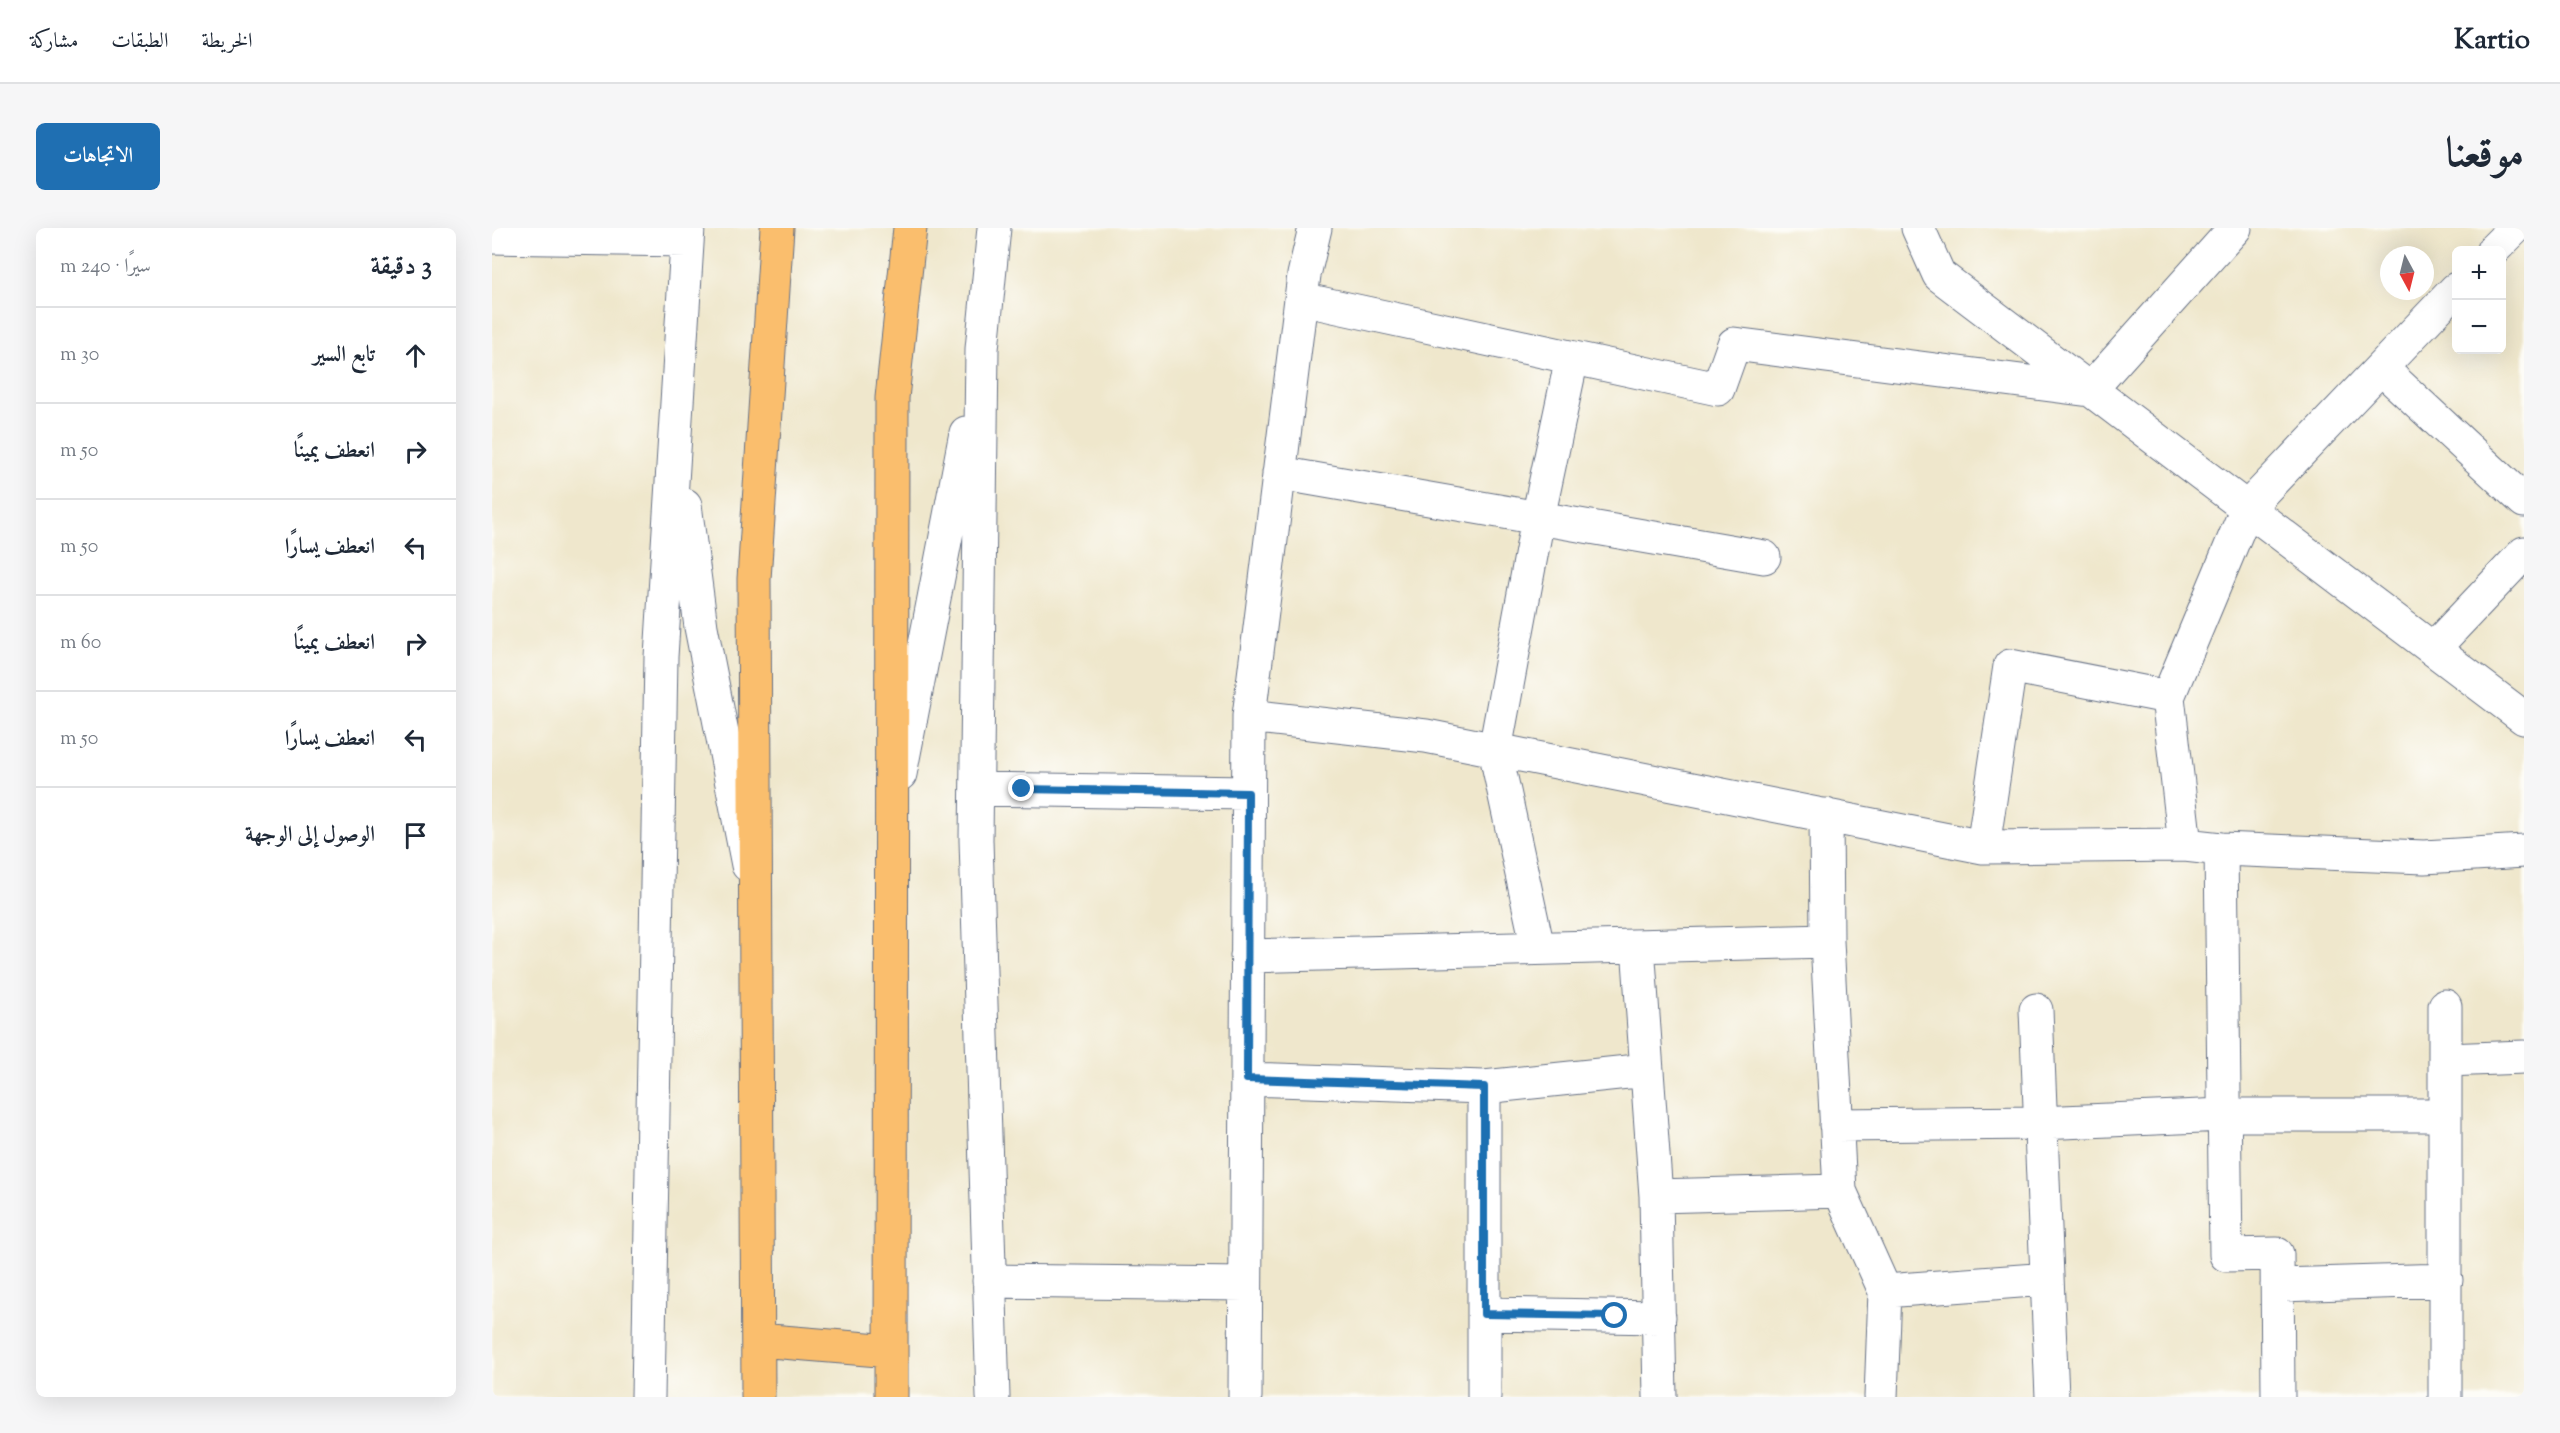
<!DOCTYPE html>
<html lang="ar">
<head>
<meta charset="utf-8">
<style>
	:root { --surface:#fff; --page:#f6f6f7; --text:#1f2937; --muted:#747a83; --line:#e0e1e3; --accent:#1f6fb2 }
	body { margin:0; font-family:"Sorts Mill Goudy",Amiri,serif; background:var(--page); color:var(--text); direction:rtl }
	.controls { position:absolute; right:18px; top:18px; display:grid; overflow:hidden; border-radius:9px; box-shadow:0 6px 24px #0002 }
	.controls button { width:54px; height:54px; display:grid; place-items:center; padding:0; border:0; border-bottom:2px solid var(--line); background:var(--surface); color:var(--text); font:30px sans-serif }
	.compass { position:absolute; left:1888px; top:18px; width:54px; height:54px; border-radius:50%; background:var(--surface); box-shadow:0 6px 24px #0002; rotate:173deg }
	.stop { position:absolute; width:18px; height:18px; margin:-14px; border:4px solid #1f6fb2; border-radius:50%; background:#fff }
	.stop.end { background:#1f6fb2; border-color:#fff; box-shadow:0 2px 6px #0008 }
	.list { margin:0; padding:0; list-style:none }
	h2 { display:flex; justify-content:space-between; align-items:center; height:78px; margin:0; padding:0 24px; font-size:26px }
	h2 small { font-size:20px; font-weight:400; color:var(--muted) }
	.list li { display:grid; grid-template-columns:39px 1fr auto; gap:18px; align-items:center; box-sizing:border-box; height:96px; padding:0 24px; border-top:2px solid var(--line) }
	.list b { display:block; font-size:22px; white-space:nowrap }
	.list em { font-size:20px; font-style:normal; color:var(--muted) }
	.icon { flex:none; width:33px; height:33px; fill:none; stroke:currentColor; stroke-width:2; stroke-linecap:round; stroke-linejoin:round }
	.map { position:relative; flex:none; width:2032px; height:1169px; overflow:hidden; direction:ltr; border-radius:9px }
	header { display:flex; align-items:center; gap:36px; box-sizing:border-box; height:84px; padding:0 30px; background:var(--surface); border-bottom:2px solid var(--line) }
	header strong { font-size:28px }
	nav { display:flex; gap:33px; margin-inline-start:auto; font-size:21px }
	.intro { display:flex; align-items:center; justify-content:space-between; box-sizing:border-box; height:144px; padding:0 36px }
	h1 { margin:0; font-size:42px }
	.button { padding:15px 27px; border-radius:9px; background:var(--accent); color:#fff; font-size:21px; font-weight:700 }
	main { display:flex; gap:36px; padding:0 36px }
	aside { flex:1; background:var(--surface); border-radius:9px; box-shadow:0 6px 24px #0002 }
	.map>svg:first-child { display:block }
	.lines { fill:none; stroke-linecap:round; stroke-linejoin:round }
	.minor-casing { stroke:#656f84; stroke-width:35 }
	.major-casing { stroke:#656f84; stroke-width:35 }
	.minor { stroke:#fff; stroke-width:33 }
	.major { stroke:#fabe6d; stroke-width:33 }
	.route { stroke:#1f6fb2; stroke-width:8 }
</style>
</head>
<body>
<header>
<strong>Kartio</strong>
<nav><a>الخريطة</a><a>الطبقات</a><a>مشاركة</a></nav>
</header>
<div class="intro"><h1>موقعنا</h1><a class="button">الاتجاهات</a></div>
<main>
<div class="map">
<svg width="2032" height="1169" viewBox="0 0 2032 1169">
	<rect width="100%" height="100%" fill="#fdfcf7"/>
	<filter id="ink" filterUnits="userSpaceOnUse"><feTurbulence type="fractalNoise" baseFrequency=".0167" numOctaves="2"/><feDisplacementMap in="SourceGraphic" scale="12" xChannelSelector="R" yChannelSelector="G"/><feConvolveMatrix kernelMatrix="1 2 1 2 8 2 1 2 1" color-interpolation-filters="sRGB"/></filter>
	<filter id="wash" filterUnits="userSpaceOnUse"><feTurbulence type="fractalNoise" baseFrequency=".008" numOctaves="4" result="noise"/><feDisplacementMap in="SourceGraphic" scale="24" xChannelSelector="R" yChannelSelector="G"/><feGaussianBlur stdDeviation="1.35" result="paint"/><feColorMatrix in="noise" values="0 0 0 0 0 0 0 0 0 0 0 0 0 0 0 0 0 1.4 0 .05"/><feComposite in="paint" operator="in"/></filter>
	<g filter="url(#wash)">
		<rect width="100%" height="100%" fill="#efe7cc"/>
	</g>
	<g filter="url(#ink)">
		<g class="lines">
			<g class="minor-casing">
				<path id="minor" d="M1426,0l21,47 585,443
					M0,9l195,3
					M2001,22l22,-22
					M809,71l417,90 16,-45 356,46 145,-162
					M1889,140l143,133
					M787,245l485,84
					M193,277l16,122 47,238
					M1941,421l91,-96
					M757,488l177,20 557,111 202,-2 36,4 203,8 100,-6
					M408,546l66,-341
					M485,561l271,4
					M1334,587l1,126 13,250 45,100 -4,106
					M1693,617l-17,-148 79,-189 209,-219
					M1491,619l27,-181 158,31
					M1729,621l5,406 51,-1 1,143
					M1146,718l18,250 4,201
					M1046,720l-43,-198 43,-232 34,-160
					M755,728l580,-15
					M1953,778v391
					M1544,782l16,387
					M1954,832l78,-3
					M755,851l237,8 163,-17
					M992,859v310
					M1344,897l204,-2 184,-8h221
					M1164,968l184,-5
					M497,1053l256,3
					M1785,1057l169,-5
					M1393,1063l162,-12
					M992,1086l175,3
					M156,1169l13,-740 27,-429
					M501,1169l-17,-557 6,-491 12,-121
					M753,1169l4,-681 55,-441 11,-47"/>
			</g>
			<g class="major-casing">
				<path id="major" d="M266,1112l133,11
					M266,1169l-4,-818 23,-351
					M399,1169l1,-999 18,-170"/>
			</g>
			<use href="#minor" class="minor"/>
			<use href="#major" class="major"/>
		</g>
	</g>
	<g class="lines" filter="url(#ink)">
		<path class="route" d="M530,561l226,4 -1,286 237,8v227l131,2"/>
	</g>
</svg>
<div class="controls">
<button>+</button>
<button>−</button>
</div>
<svg class="compass" viewBox="-18 -18 36 36"><path d="M0-13l5 13h-10z" fill="#e53935"/><path d="M0 13l5-13h-10z" fill="#747a83"/></svg>
<div class="stop" style="left:1123px;top:1088px"></div>
<div class="stop end" style="left:530px;top:561px"></div>
</div>
<aside>
<h2>3 دقيقة<small>سيرًا · 240 m</small></h2>
<ul class="list">
<li><svg class="icon" aria-label="ahead" viewBox="0 0 24 24"><path d="M12 20V5M6 11l6-6 6 6"/></svg><div><b>تابع السير</b></div><em>30 m</em></li>
<li><svg class="icon" aria-label="right" viewBox="0 0 24 24"><path d="M7 20v-9h11M14 6l5 5-5 5"/></svg><div><b>انعطف يمينًا</b></div><em>50 m</em></li>
<li><svg class="icon" aria-label="left" viewBox="0 0 24 24"><path d="M17 20v-9H6M10 6l-5 5 5 5"/></svg><div><b>انعطف يسارًا</b></div><em>50 m</em></li>
<li><svg class="icon" aria-label="right" viewBox="0 0 24 24"><path d="M7 20v-9h11M14 6l5 5-5 5"/></svg><div><b>انعطف يمينًا</b></div><em>60 m</em></li>
<li><svg class="icon" aria-label="left" viewBox="0 0 24 24"><path d="M17 20v-9H6M10 6l-5 5 5 5"/></svg><div><b>انعطف يسارًا</b></div><em>50 m</em></li>
<li><svg class="icon" aria-label="arrive" viewBox="0 0 24 24"><path d="M6 21V4h12l-3 4 3 4H6"/></svg><div><b>الوصول إلى الوجهة</b></div></li>
</ul>
</aside>
</main>
</body>
</html>
